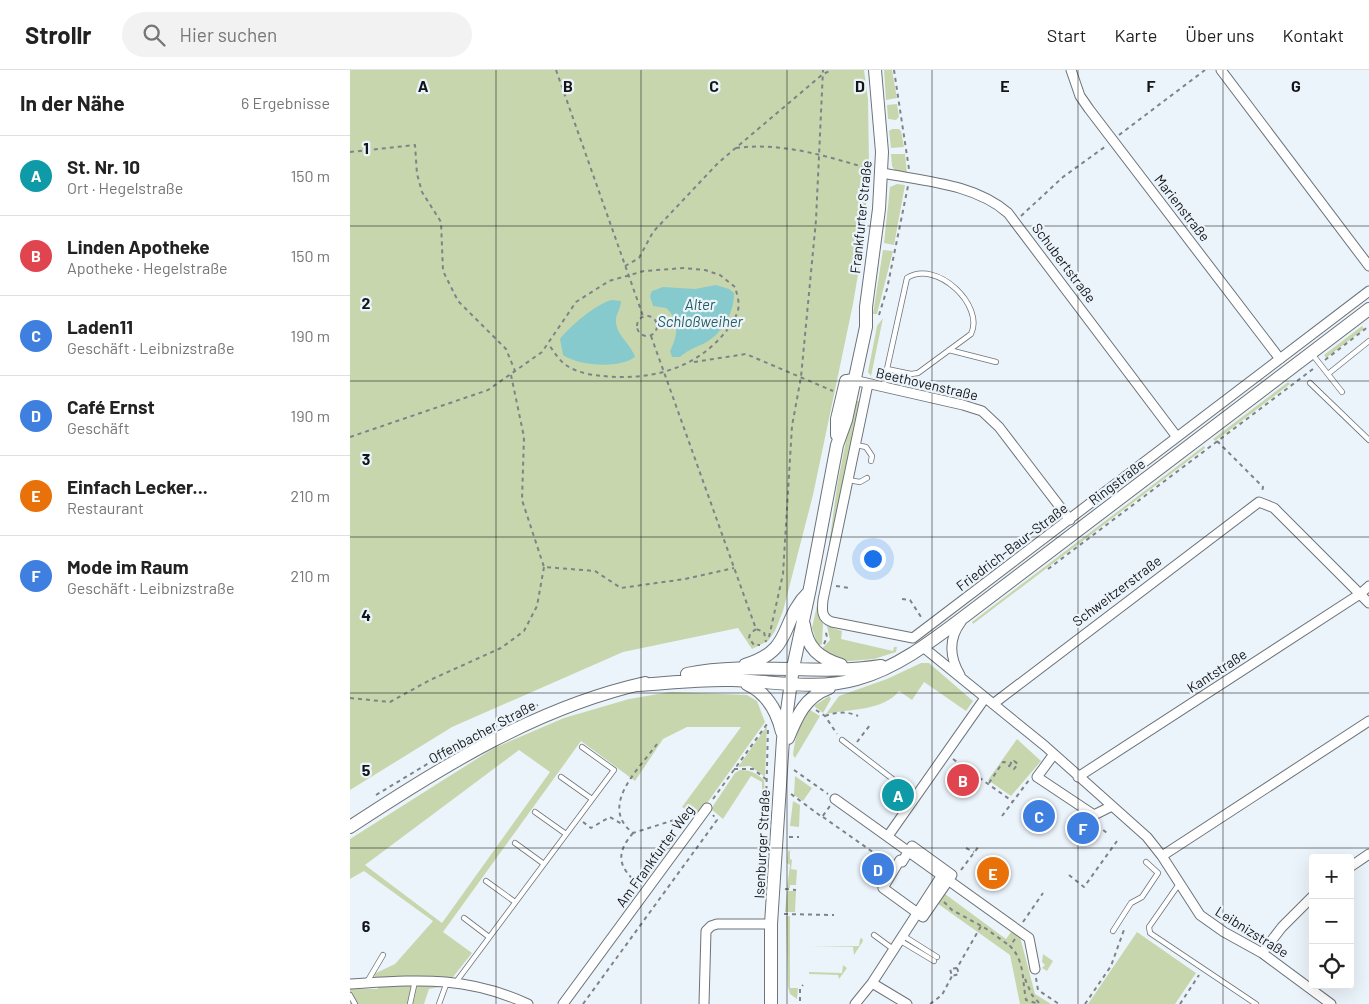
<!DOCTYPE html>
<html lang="de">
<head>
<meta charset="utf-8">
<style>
	:root { --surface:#fff; --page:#f2f2f2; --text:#222; --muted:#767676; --line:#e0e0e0; --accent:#418493 }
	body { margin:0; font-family:Barlow,sans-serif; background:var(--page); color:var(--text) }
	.controls { position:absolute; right:15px; bottom:15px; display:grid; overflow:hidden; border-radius:5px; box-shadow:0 5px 20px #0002 }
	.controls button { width:45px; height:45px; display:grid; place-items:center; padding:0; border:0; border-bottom:1px solid var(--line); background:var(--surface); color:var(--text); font:25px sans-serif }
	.you { position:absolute; left:522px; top:488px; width:18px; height:18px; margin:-12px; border:4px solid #fff; border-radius:50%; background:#1a73e8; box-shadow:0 0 0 8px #1a73e833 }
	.badge { display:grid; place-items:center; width:32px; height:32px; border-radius:50%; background:var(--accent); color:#fff; font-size:16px; font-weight:700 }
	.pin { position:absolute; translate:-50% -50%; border:2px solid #fff; box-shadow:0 1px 5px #0006 }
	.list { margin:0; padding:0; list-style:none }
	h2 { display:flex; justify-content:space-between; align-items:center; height:65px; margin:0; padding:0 20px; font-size:21px }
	h2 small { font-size:16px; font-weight:400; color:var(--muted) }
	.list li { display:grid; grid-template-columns:32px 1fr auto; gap:15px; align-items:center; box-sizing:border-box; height:80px; padding:0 20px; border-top:1px solid var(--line) }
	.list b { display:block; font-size:19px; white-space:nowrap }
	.list p { margin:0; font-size:16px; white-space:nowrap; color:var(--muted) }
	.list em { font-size:16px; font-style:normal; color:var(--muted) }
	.icon { flex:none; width:28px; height:28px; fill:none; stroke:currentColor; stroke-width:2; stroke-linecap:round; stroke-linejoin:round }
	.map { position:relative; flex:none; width:1019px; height:934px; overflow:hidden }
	header { display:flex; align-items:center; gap:30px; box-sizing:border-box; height:70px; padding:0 25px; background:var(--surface); border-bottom:1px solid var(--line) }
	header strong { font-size:24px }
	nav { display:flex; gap:28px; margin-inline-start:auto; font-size:18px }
	.search { width:350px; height:45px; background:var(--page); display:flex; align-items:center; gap:12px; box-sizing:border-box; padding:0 18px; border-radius:28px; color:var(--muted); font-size:19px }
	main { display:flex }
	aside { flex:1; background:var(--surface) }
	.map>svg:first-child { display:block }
	.green { fill:#c8d6ad; fill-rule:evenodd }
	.water { fill:#87cacd }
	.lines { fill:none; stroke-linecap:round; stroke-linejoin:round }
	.lane-casing { stroke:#6c7379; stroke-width:6 }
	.street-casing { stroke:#6c7379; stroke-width:11 }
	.secondary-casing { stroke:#6c7379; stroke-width:14 }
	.path { stroke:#7e8388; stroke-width:2; stroke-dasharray:4 4; stroke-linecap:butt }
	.lane { stroke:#fff; stroke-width:4.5 }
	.street { stroke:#fff; stroke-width:9 }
	.secondary { stroke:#fff; stroke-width:12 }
	.grid { fill:none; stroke:#131518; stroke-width:1; stroke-opacity:0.55 }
	.labels { text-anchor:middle; stroke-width:4.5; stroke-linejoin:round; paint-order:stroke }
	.street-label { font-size:14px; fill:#131518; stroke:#ecf4fb }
	.water-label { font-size:15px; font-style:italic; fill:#265e60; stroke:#ecf4fb }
	.grid-label { font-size:16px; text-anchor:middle; font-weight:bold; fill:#131518; stroke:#ecf4fb; stroke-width:4.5; stroke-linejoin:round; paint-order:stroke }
</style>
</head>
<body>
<header>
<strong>Strollr</strong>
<div class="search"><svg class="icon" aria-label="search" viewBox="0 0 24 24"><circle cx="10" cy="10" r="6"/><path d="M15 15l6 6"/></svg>Hier suchen</div>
<nav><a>Start</a><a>Karte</a><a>Über uns</a><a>Kontakt</a></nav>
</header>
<main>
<aside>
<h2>In der Nähe<small>6 Ergebnisse</small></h2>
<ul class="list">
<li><span class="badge" style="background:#0f9aa8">A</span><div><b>St. Nr. 10</b><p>Ort · Hegelstraße</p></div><em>150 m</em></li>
<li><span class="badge" style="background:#e0444e">B</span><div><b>Linden Apotheke</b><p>Apotheke · Hegelstraße</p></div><em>150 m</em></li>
<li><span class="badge" style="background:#3f7fe0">C</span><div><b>Laden11</b><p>Geschäft · Leibnizstraße</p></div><em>190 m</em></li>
<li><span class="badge" style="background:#3f7fe0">D</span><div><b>Café Ernst</b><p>Geschäft</p></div><em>190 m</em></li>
<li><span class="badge" style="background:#e8710a">E</span><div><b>Einfach Lecker...</b><p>Restaurant</p></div><em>210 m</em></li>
<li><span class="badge" style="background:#3f7fe0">F</span><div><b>Mode im Raum</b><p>Geschäft · Leibnizstraße</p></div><em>210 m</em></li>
</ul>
</aside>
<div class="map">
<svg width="1019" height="934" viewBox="0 0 1019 934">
	<rect width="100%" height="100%" fill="#ecf4fb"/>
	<path class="green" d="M0,0h514l4,29 1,64 -6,82 -10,59 -40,191 -30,116 -8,20 -7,10 -16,8 -14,-21 -115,24 -171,75 -102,63z
		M534,0h8l5,28 -11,2z
		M547,34l2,13 -3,3 -8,-1 -1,-14z
		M542,59h7l2,2 3,16 -13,1 -2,-17z
		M541,84h14l2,20 -12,-3 -3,-5z
		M547,114l8,1 -11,60 -10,-2 6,-56z
		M533,180l10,1 -16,63h-4z
		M533,248l-12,58 -3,-4 9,-46z
		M1012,256l2,3 -38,29 -2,-3z
		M938,312l2,2 -75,57 -2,-2z
		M504,330l8,2 -36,165 11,-81z
		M854,376l1,2 -232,176 -1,-2z
		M471,517c-1,12 -7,27 2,36l-1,21 -4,2 -6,-18z
		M477,556l15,5 -1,8 52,12 1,-4h3l-1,5 -22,7 -23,2h-17l-14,-10 10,-11z
		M571,593h8l44,38 -7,10 -42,-29 -12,18 -13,-9c-15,20 -51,18 -73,23l13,-18 48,-17z
		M320,622l77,3 10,6 8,21 -68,95 -15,-10 59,-80h-54l-24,12 -28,42 -54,-40 -138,191 29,21 -26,33 -17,3 -5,15h-74v-15h28l-4,-15 21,-10 38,-43 -69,-50 -14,8v-40l144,-91 70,-30 65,-19zM169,680l31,22 -108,151 -77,-58z
		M479,626l2,3 -8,14 -9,-7z
		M460,640l10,6 -25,42 -2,-3c2,-19 7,-30 17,-45z
		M417,656l-2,51 -15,-11 -12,1z
		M667,669l24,22 -30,35 -23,-16z
		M390,700c11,0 16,3 24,10l1,12h-3v-10l-11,-6 -28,43 -12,-10 24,-36z
		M445,706l17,12 -9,13 -9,-6z
		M443,731l7,4 -1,22 -9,-1z
		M442,780l-2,1v8l2,1 -1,9 6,1 -1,15h-6v3h-3l3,-23 -3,-2 1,-12z
		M437,821h9l-1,21h-10z
		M591,821l65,48 5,-7 9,5 15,57 16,10h-31l-10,-49 -76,-54z
		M436,846h4v72h8l-1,11 -7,-5 -2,-7z
		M787,862l59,41 -21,31h-87z
		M512,868l1,3 -9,14 -1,-8h-44l50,-1 1,-7z
		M693,884l10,7 -6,10 -5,-3 3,-3 -3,-3z
		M493,895l4,3 -8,11 -1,-4 -29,-1v-2l33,1z"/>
	<path class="water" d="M366,215l13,4 5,4c0,20 -11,40 -29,50 -9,4 -17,7 -25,14h-8l-2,-6c8,-15 10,-31 -4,-43l-13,-2 -3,-10 2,-5 11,-4 32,2z
		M262,230l9,1c0,7 -5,13 -5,19 -1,14 15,24 19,37 -16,12 -56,9 -72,-2l-3,-16c9,-12 37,-36 52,-39z"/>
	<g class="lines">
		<g class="lane-casing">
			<path id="lane" d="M599,280l47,12
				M962,284l30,38
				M978,304l41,-33
				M960,313l59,57
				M533,317l24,-109c30,-19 78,28 64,56l-53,39 -7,1 -24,-5
				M506,375l10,2 6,9 -1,5
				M498,410l12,2 7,-4
				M492,670l74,57
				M211,707l31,22
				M185,742l31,22
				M165,773l29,21
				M136,811l29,21
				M829,814l-30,43 1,6 106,71
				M114,848l25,19
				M763,861l18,-28 11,-6 16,-24 -12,-11
				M524,865l19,14
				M552,865l35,22
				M549,870l35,21
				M17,912l16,-27
				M106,912l158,-212 -32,-23
				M0,925l5,9
				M60,934l5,-23
				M89,934l8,-22"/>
		</g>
		<g class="street-casing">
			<path id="street" d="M721,0l9,26 9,13 191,250
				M871,0l148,196
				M532,103c42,8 93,11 126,40l169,224
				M499,309l114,26 19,6 17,16 71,93
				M518,314l-45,216c-1,10 -2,18 9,22l81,16 456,-347
				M573,577l122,99 102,91 15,19 38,59 24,17 38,21 69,51
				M610,605c-10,-17 -12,-36 1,-53
				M643,634l266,-202 15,6 95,95
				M704,684l-17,23 57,38 16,-8
				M728,707l282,-183 9,-8
				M485,729l194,139 6,31
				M538,766l97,-138
				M562,776l40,29 -29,42 -40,-29 17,-28 2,2z
				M812,786l207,-135
				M1000,797l19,-13
				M912,883l20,-26 31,-31
				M522,913l35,21
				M0,914c68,-4 114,-9 178,20
				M213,934l144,-196
				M354,934l2,-73 5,-5 6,-2h54
				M505,934l17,-21 70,-108"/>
		</g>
		<g class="secondary-casing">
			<path id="secondary" d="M487,365v-16l9,-38
				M454,555c3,23 15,33 37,40
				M395,595c50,-15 34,-44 64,-73
				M337,604c64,-13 130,2 194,-8
				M397,614c20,9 30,27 35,48
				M287,615c32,-2 63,-6 95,-5 42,1 83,11 125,-1 40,-11 75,-38 108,-63l404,-307
				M438,668c9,-22 17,-41 41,-50
				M0,757c91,-60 187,-120 295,-144
				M421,934v-80l12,-185 10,-71 17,-80 27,-143 9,-25 20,-93v-20l13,-98 3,-57 -7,-82"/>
		</g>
		<path class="path" d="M206,0l87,246
			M544,0l15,99
			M769,65l86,-65
			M386,78c46,-6 90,8 134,21
			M0,82l65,-7 2,29 5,18 19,30 2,49 15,30 48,48 9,22
			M671,146l42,-39 43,-31
			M275,196l14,-8 14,-26 65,-69 105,-89 9,-4
			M529,245l8,-26 21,-103
			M287 256a10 10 0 1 1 20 0a10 10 0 1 1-20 0Z
			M301,266l105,293 8,3 2,10
			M975,290l44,-34
			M344,292l52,-8 87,37
			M161,305l13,62 -2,63 22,67 51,4 26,17 64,-9 49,-11
			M0,367l138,-47 54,-38 34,-50 33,-21 35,-10 40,-3 21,2 15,5 15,12c2,7 5,16 3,23 -2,8 -7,14 -11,20 -30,39 -77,51 -124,46 -11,-1 -24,-3 -34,-9 -9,-5 -14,-14 -20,-22
			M867,371l46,46 -1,5
			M698,499l265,-200
			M486,516l13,2
			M552,529l8,1 13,20
			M406,559l-6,5 -1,4 5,7h6
			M419,567l14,-63 9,-148 9,-49 15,-157 7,-150
			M474,574l3,-7 -2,-8
			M0,628l40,4 40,-22 71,-32 23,-17 13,-25 7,-39
			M466,640l9,6 12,18
			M475,646c11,-4 22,-5 33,0
			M507,672l13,-17
			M307,674c-18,25 -59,62 -24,89l57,-18
			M603,689l59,42
			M664,691l4,3 -4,5 -5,-3z
			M384,699h19l14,11
			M444,700l34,24
			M639,713l14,-21 9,1
			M441,724l31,23 8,-11
			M26,725l101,-61 61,-29
			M363,729l54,-75
			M416,736l2,-78
			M652,746l27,-36
			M473,747l64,45
			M233,752l8,6 19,-11 12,7
			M747,755l11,9
			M283,763c-18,21 -15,35 7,52
			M439,767h10
			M616,778l8,4
			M611,800l18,-24
			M719,805l15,12 33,-46
			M435,819l11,1
			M594,832l8,8 33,18 25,18
			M434,844l50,1
			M673,852l20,-29
			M665,869l-5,7c15,15 12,34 16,54l13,4
			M607,898l2,6 -7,2 -2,-7 7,-1 24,-42
			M686,908l2,12 21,14
			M675,909l7,16 8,9
			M450,931v-13l3,-3
			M233,934l134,-184 -4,-5
			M580,934l12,-9 10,-19
			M735,934l26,-38 14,-39
			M830,934l19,-29"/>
		<use href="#lane" class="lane"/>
		<use href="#street" class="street"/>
		<use href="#secondary" class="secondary"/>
	</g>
	<path class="grid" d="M146,0v934M291,0v934M437,0v934M582,0v934M728,0v934M873,0v934M0,156h1019M0,311h1019M0,467h1019M0,623h1019M0,778h1019"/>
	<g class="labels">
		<g class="street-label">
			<text transform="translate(832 138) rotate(52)" y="5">Marienstraße</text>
			<text transform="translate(511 147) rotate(-84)" y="5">Frankfurter Straße</text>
			<text transform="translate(714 193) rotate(53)" y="5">Schubertstraße</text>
			<text transform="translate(577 314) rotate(13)" y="5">Beethovenstraße</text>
			<text transform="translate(767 412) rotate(-37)" y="5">Ringstraße</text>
			<text transform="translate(662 477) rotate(-37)" y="5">Friedrich-Baur-Straße</text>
			<text transform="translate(767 521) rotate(-37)" y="5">Schweitzerstraße</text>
			<text transform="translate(867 601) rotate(-33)" y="5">Kantstraße</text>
			<text transform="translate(132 662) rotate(-28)" y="5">Offenbacher Straße</text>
			<text transform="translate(412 774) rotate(-87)" y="5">Isenburger Straße</text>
			<text transform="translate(305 786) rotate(-54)" y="5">Am Frankfurter Weg</text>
			<text transform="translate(902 862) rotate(32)" y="5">Leibnizstraße</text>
		</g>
		<g class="water-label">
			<text x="350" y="240">Alter<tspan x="350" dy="17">Schloßweiher</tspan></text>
		</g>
	</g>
	<g class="grid-label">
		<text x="73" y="22">A</text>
		<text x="218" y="22">B</text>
		<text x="364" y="22">C</text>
		<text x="510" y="22">D</text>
		<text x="655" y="22">E</text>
		<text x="801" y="22">F</text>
		<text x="946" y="22">G</text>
		<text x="16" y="84">1</text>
		<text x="16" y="239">2</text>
		<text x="16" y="395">3</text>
		<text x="16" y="551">4</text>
		<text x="16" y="706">5</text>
		<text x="16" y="862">6</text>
	</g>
</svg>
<div class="controls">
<button>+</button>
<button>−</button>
<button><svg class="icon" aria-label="locate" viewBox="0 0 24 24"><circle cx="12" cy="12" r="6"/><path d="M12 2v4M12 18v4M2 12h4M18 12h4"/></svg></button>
</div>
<div class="you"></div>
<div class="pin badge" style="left:548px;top:725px;background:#0f9aa8">A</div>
<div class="pin badge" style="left:613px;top:710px;background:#e0444e">B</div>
<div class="pin badge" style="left:689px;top:746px;background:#3f7fe0">C</div>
<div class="pin badge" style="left:528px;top:799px;background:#3f7fe0">D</div>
<div class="pin badge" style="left:643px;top:803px;background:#e8710a">E</div>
<div class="pin badge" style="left:733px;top:758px;background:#3f7fe0">F</div>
</div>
</main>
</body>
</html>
